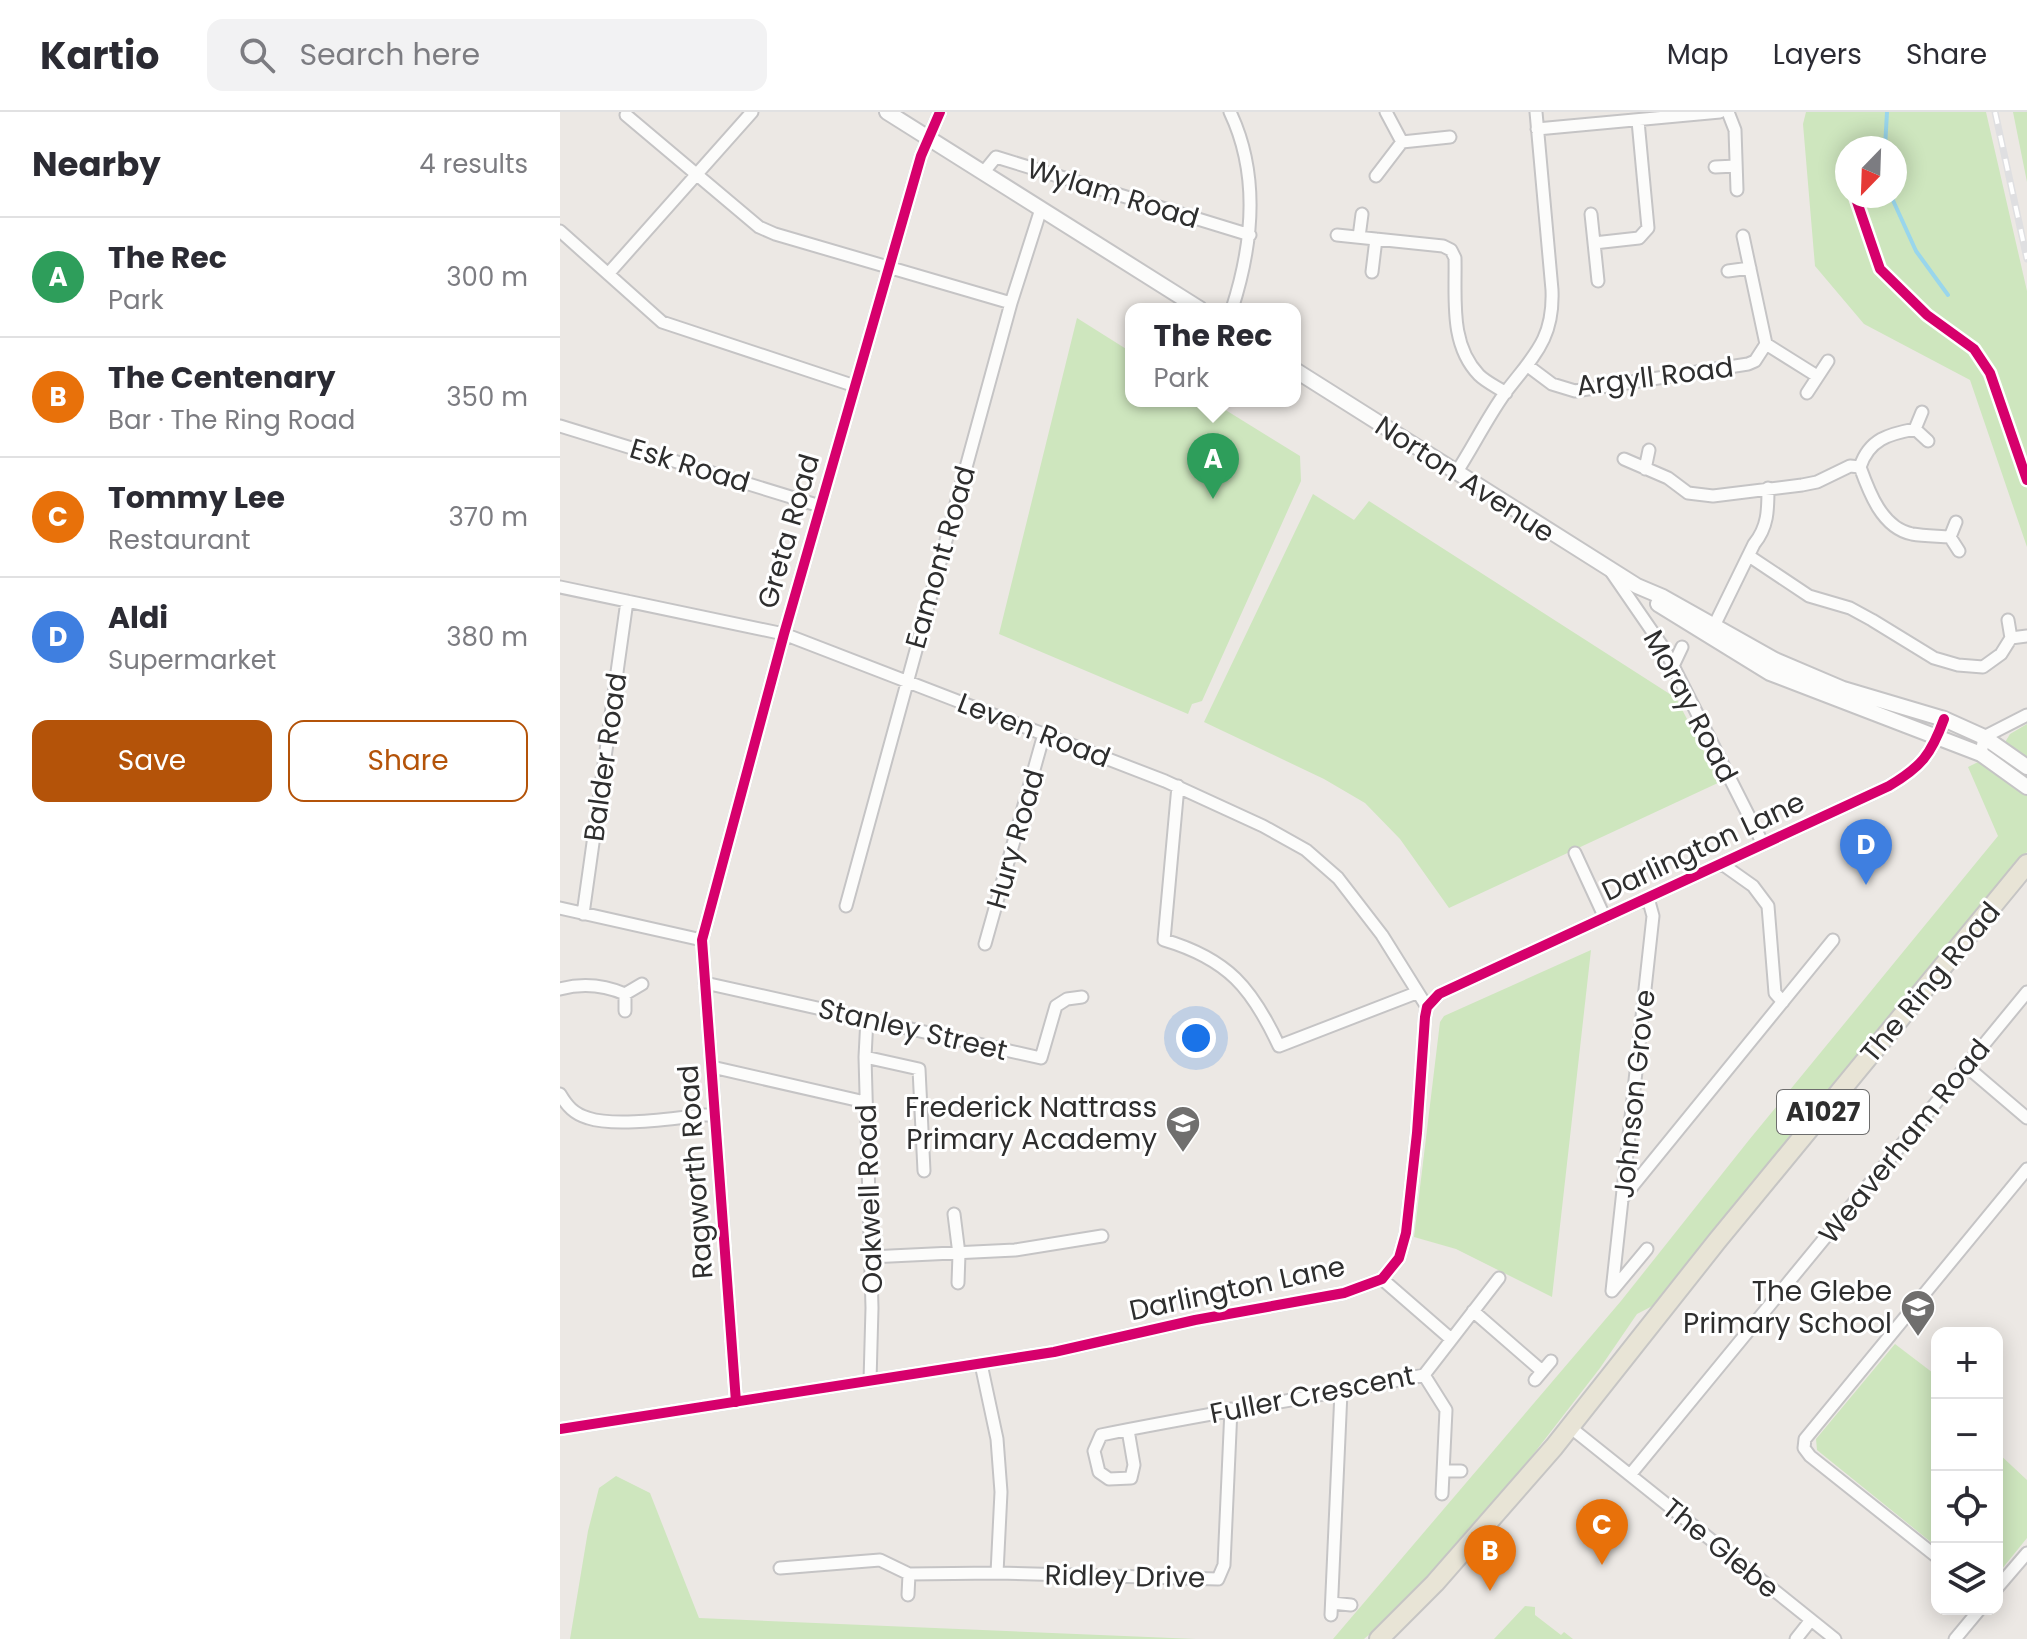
<!DOCTYPE html>
<html lang="en">
<head>
<meta charset="utf-8">
<style>
	:root { --surface:#fff; --page:#f2f2f3; --text:#2b2b33; --muted:#7c7c81; --line:#e1e1e2; --accent:#b45309 }
	body { margin:0; font-family:Poppins,sans-serif; background:var(--page); color:var(--text) }
	.controls { position:absolute; right:24px; bottom:24px; display:grid; overflow:hidden; border-radius:16px; box-shadow:0 4px 20px #0003 }
	.controls button { width:72px; height:72px; display:grid; place-items:center; padding:0; border:0; border-bottom:2px solid var(--line); background:var(--surface); color:var(--text); font:40px sans-serif }
	.compass { position:absolute; left:1275px; top:24px; width:72px; height:72px; border-radius:50%; background:var(--surface); box-shadow:0 4px 20px #0003; rotate:203deg }
	.you { position:absolute; left:636px; top:926px; width:28px; height:28px; margin:-20px; border:6px solid #fff; border-radius:50%; background:#1a73e8; box-shadow:0 0 0 12px #1a73e833 }
	.badge { display:grid; place-items:center; width:52px; height:52px; border-radius:50%; background:var(--accent); color:#fff; font-size:26px; font-weight:700 }
	.pin { position:absolute; translate:-50% -66px; filter:drop-shadow(0 2px 4px #0008) }
	.pin::after { content:''; position:absolute; top:42px; width:28px; height:24px; background:inherit; clip-path:polygon(0 0,100% 0,50% 100%) }
	.popup { position:absolute; left:565px; top:191px; width:176px; height:104px; box-sizing:border-box; display:grid; place-content:center; border-radius:16px; background:var(--surface); filter:drop-shadow(0 2px 6px #0005); font-size:26px; white-space:nowrap; color:var(--muted) }
	.popup b { font-size:30px; color:var(--text) }
	.popup::after { content:''; position:absolute; left:50%; top:100%; margin-left:-16px; border:16px solid transparent; border-top-color:var(--surface) }
	.list { margin:0; padding:0; list-style:none }
	h2 { display:flex; justify-content:space-between; align-items:center; height:104px; margin:0; padding:0 32px; font-size:34px }
	h2 small { font-size:26px; font-weight:400; color:var(--muted) }
	.list li { display:grid; grid-template-columns:52px 1fr auto; gap:24px; align-items:center; box-sizing:border-box; height:120px; padding:0 32px; border-top:2px solid var(--line) }
	.list b { display:block; font-size:30px; white-space:nowrap }
	.list p { margin:0; font-size:26px; white-space:nowrap; color:var(--muted) }
	.list em { font-size:26px; font-style:normal; color:var(--muted) }
	.actions { display:flex; gap:16px; padding:24px 32px }
	.actions a { flex:1; padding:18px 0; border:2px solid var(--accent); border-radius:16px; text-align:center; font-size:28px; color:var(--accent) }
	.actions .main { background:var(--accent); color:#fff }
	.icon { flex:none; width:44px; height:44px; fill:none; stroke:currentColor; stroke-width:2; stroke-linecap:round; stroke-linejoin:round }
	.map { position:relative; flex:none; width:1467px; height:1527px; overflow:hidden }
	header { display:flex; align-items:center; gap:48px; box-sizing:border-box; height:112px; padding:0 40px; background:var(--surface); border-bottom:2px solid var(--line) }
	header strong { font-size:38px }
	nav { display:flex; gap:44px; margin-inline-start:auto; font-size:28px }
	.search { width:560px; height:72px; background:var(--page); display:flex; align-items:center; gap:20px; box-sizing:border-box; padding:0 28px; border-radius:16px; color:var(--muted); font-size:30px }
	main { display:flex }
	aside { flex:1; background:var(--surface) }
	.map>svg:first-child { display:block }
	.green { fill:#cee6be; fill-rule:evenodd }
	.lines { fill:none; stroke-linecap:round; stroke-linejoin:round }
	.stream { stroke:#99d6ec; stroke-width:4 }
	.minor-casing { stroke:#c5c4c5; stroke-width:15 }
	.tertiary-casing { stroke:#c5c4c5; stroke-width:18 }
	.primary-casing { stroke:#c6c5c4; stroke-width:22 }
	.minor { stroke:#fcfcfb; stroke-width:11 }
	.tertiary { stroke:#fcfcfb; stroke-width:14 }
	.primary { stroke:#e8e4d6; stroke-width:18 }
	.rail-casing { stroke:#dfdfe1; stroke-width:7 }
	.rail { stroke:#fff; stroke-width:4; stroke-dasharray:12; stroke-linecap:butt }
	.cycleway-casing { stroke:#fff; stroke-width:15 }
	.cycleway { stroke:#d6006c; stroke-width:10 }
	.labels { text-anchor:middle; stroke-width:6; stroke-linejoin:round; paint-order:stroke }
	.shield { fill:#fff; stroke:#6d6d6d; stroke-width:2 }
	.shield-label { font-size:26px; font-weight:bold; fill:#2e2e2e }
	.street-label { font-size:28px; fill:#2e2e2e; stroke:#fff }
	.poi-label { font-size:28px; fill:#2e2e2e; stroke:#fff; text-anchor:end }
</style>
</head>
<body>
<header>
<strong>Kartio</strong>
<div class="search"><svg class="icon" aria-label="search" viewBox="0 0 24 24"><circle cx="10" cy="10" r="6"/><path d="M15 15l6 6"/></svg>Search here</div>
<nav><a>Map</a><a>Layers</a><a>Share</a></nav>
</header>
<main>
<aside>
<h2>Nearby<small>4 results</small></h2>
<ul class="list">
<li><span class="badge" style="background:#2e9e5b">A</span><div><b>The Rec</b><p>Park</p></div><em>300 m</em></li>
<li><span class="badge" style="background:#e8710a">B</span><div><b>The Centenary</b><p>Bar · The Ring Road</p></div><em>350 m</em></li>
<li><span class="badge" style="background:#e8710a">C</span><div><b>Tommy Lee</b><p>Restaurant</p></div><em>370 m</em></li>
<li><span class="badge" style="background:#3f7fe0">D</span><div><b>Aldi</b><p>Supermarket</p></div><em>380 m</em></li>
</ul>
<div class="actions"><a class="main">Save</a><a>Share</a></div>
</aside>
<div class="map">
<svg width="1467" height="1527" viewBox="0 0 1467 1527">
	<rect width="100%" height="100%" fill="#ece8e4"/>
	<path class="green" d="M1246,0h180l41,179v256l-57,-167 -106,-56 -49,-58 -12,-142zM1287,36h48v48h-48z
		M1453,0h14v70z
		M517,206l54,34v49h80l89,55 1,25 -99,220 -10,3 -4,10 -189,-80z
		M753,382l41,26 15,-19 307,197 44,84 -271,126 -49,-69 -35,-36 -41,-24 -120,-57z
		M1467,612v39l-23,-19 6,-10z
		M1420,649l47,33v58l-48,64 -319,386 -23,12 -37,54 -96,124 -101,114 -39,33h-31l288,-338 128,-161 249,-304 -30,-69z
		M1031,838l-39,347 -96,-48 -42,-12 26,-215 4,-6z
		M1335,1232l42,32v171l-120,-97 -1,-11z
		M1437,1340l30,28v58l-30,37z
		M56,1364l34,17 49,125 497,21h-626l18,-108 11,-43z
		M965,1494l10,1v8l26,20 3,-3 9,7h-79z"/>
	<g class="lines">
		<path class="stream" d="M1325,36l2,-36
			M1331,84l25,55 32,44"/>
		<g class="minor-casing">
			<path id="minor" d="M670,0c30,63 23,132 2,197
				M826,0l16,30
				M1168,0l7,18 2,60
				M66,3l133,112 16,7 236,69
				M977,17l183,-17
				M1155,55l21,-1
				M423,61l13,-16 254,78
				M816,64l26,-34 48,-5
				M1031,102l7,67
				M0,119l102,91 193,64
				M777,123l106,11 8,4 4,8c1,40 -6,86 24,117 7,7 18,12 27,18
				M1183,124l23,108
				M799,125l3,-23
				M1034,131l45,-5 9,-10 -10,-107
				M1168,159l22,-3
				M812,160l4,-33
				M48,162l144,-162
				M1206,232l51,32
				M968,254l24,18 23,7 173,-27 7,-3 11,-17
				M1247,281l21,-32
				M0,314l260,80
				M1355,317l7,-17
				M1368,329l-13,-12c-26,5 -46,10 -55,38 9,25 22,61 52,67 12,2 26,2 38,3l9,14
				M1064,347l44,19 20,15 25,3 89,-11 15,-3 33,-16 10,1
				M1085,357l4,-19
				M896,361c17,-26 31,-55 49,-80 28,-37 49,-53 47,-103l-16,-178
				M1390,425l6,-15
				M1189,444l60,40 41,12 22,12 62,38 24,7 25,2 18,-13 10,-16
				M1052,461l53,77 98,194
				M0,475l224,47 381,147 98,45 43,24 32,28 44,57 45,72
				M1448,508l3,18 16,-2
				M1152,518l42,-86c14,-17 14,-34 14,-56
				M1113,554l9,-19
				M1421,642l3,-17 43,-22
				M618,674l-14,154c64,19 88,48 115,106l137,-53
				M1015,741l30,65
				M1162,752l31,22 15,20 7,87 8,9
				M286,794l165,-603 30,-94
				M0,796l142,32
				M23,802l44,-313
				M425,832l59,-210
				M145,871l336,75 15,-52 11,-7 15,-2
				M0,877c22,-6 44,-4 65,5
				M65,899v-17l17,-10
				M307,906l-2,39 7,251 -2,73
				M305,945l54,12 5,102
				M1406,954l61,52
				M152,955l153,35
				M0,982c7,12 14,20 28,24 30,10 92,-1 126,-4
				M1062,1087l211,-259
				M394,1102l5,40 -1,29
				M310,1145l145,-7 87,-14
				M822,1167l69,60
				M1052,1179l41,-375 -5,-18
				M1052,1179l35,-42
				M913,1199l69,60
				M421,1252l16,75 4,53 -4,81
				M864,1263l22,35 -4,84
				M975,1268l16,-19
				M176,1290l-34,-462 82,-306 137,-478 19,-44
				M1010,1315l265,212
				M0,1317l494,-77 141,-32 149,-27 38,-14 17,-21 7,-25 11,-100 8,-116 2,-10 12,-13 450,-208c32,-19 42,-31 55,-67
				M568,1318l6,35 -3,13 -22,1 -10,-7 -5,-21 7,-16c108,-22 216,-38 323,-60l75,-97
				M884,1359h17
				M1070,1363l397,-483
				M1377,1445l-127,-101 -6,-8 1,-9 222,-270
				M220,1456l100,-8 29,14 -1,21
				M349,1462l88,-1 221,6 6,-14 7,-156
				M1437,1476l30,-35
				M772,1491l19,2
				M771,1503l10,-223
				M1236,1527l15,-19
				M1395,1527l25,-30"/>
		</g>
		<g class="tertiary-casing">
			<path id="tertiary" d="M327,0l313,197
				M735,258l342,216 26,11 112,63 68,29 101,30 40,18 43,30
				M1098,492l112,69 211,81 46,33"/>
		</g>
		<g class="primary-casing">
			<path id="primary" d="M819,1527l56,-56 119,-136 163,-206 310,-377"/>
		</g>
		<use href="#minor" class="minor"/>
		<use href="#tertiary" class="tertiary"/>
		<use href="#primary" class="primary"/>
		<g class="rail-casing">
			<path id="rail" d="M1435,0l32,147"/>
		</g>
		<use href="#rail" class="rail"/>
		<g class="cycleway-casing">
			<path id="cycleway" d="M1295,84l25,73 47,46 47,34 16,24 37,107
				M176,1290l-34,-462 82,-306 137,-478 19,-44
				M0,1317l494,-77 141,-32 149,-27 38,-14 17,-21 7,-25 11,-100 8,-116 2,-10 12,-13 450,-208c32,-19 42,-31 55,-67"/>
		</g>
		<use href="#cycleway" class="cycleway"/>
	</g>
	<defs>
		<g id="school-pin" transform="scale(1.8)"><path d="M0 17L-7.5 6A9.5 9.5 0 1 1 7.5 6Z" fill="#706f6e" stroke="#fff"/><path d="M0-5L7-2L0 1L-7-2ZM-4 1L0 2.5L4 1V4Q0 6-4 4Z" fill="#fff"/></g>
	</defs>
	<g fill-rule="evenodd">
		<use href="#school-pin" x="623" y="1011"/>
		<use href="#school-pin" x="1358" y="1195"/>
	</g>
	<g class="labels">
		<rect class="shield" x="1217" y="978" width="92" height="44" rx="6"/>
		<g class="shield-label">
			<text x="1263" y="1009">A1027</text>
		</g>
		<g class="street-label">
			<text transform="translate(553 81) rotate(17)" y="10">Wylam Road</text>
			<text transform="translate(1095 264) rotate(-7)" y="10">Argyll Road</text>
			<text transform="translate(130 353) rotate(17)" y="10">Esk Road</text>
			<text transform="translate(905 367) rotate(33)" y="10">Norton Avenue</text>
			<text transform="translate(228 419) rotate(-74)" y="10">Greta Road</text>
			<text transform="translate(380 445) rotate(-74)" y="10">Eamont Road</text>
			<text transform="translate(1131 594) rotate(62)" y="10">Moray Road</text>
			<text transform="translate(474 618) rotate(21)" y="10">Leven Road</text>
			<text transform="translate(45 645) rotate(-82)" y="10">Balder Road</text>
			<text transform="translate(455 727) rotate(-74)" y="10">Hury Road</text>
			<text transform="translate(1143 734) rotate(-25)" y="10">Darlington Lane</text>
			<text transform="translate(1370 870) rotate(-50)" y="10">The Ring Road</text>
			<text transform="translate(353 917) rotate(13)" y="10">Stanley Street</text>
			<text transform="translate(1074 982) rotate(-84)" y="10">Johnson Grove</text>
			<text transform="translate(1344 1029) rotate(-51)" y="10">Weaverham Road</text>
			<text transform="translate(135 1060) rotate(-94)" y="10">Ragworth Road</text>
			<text transform="translate(309 1087) rotate(-92)" y="10">Oakwell Road</text>
			<text transform="translate(677 1176) rotate(-12)" y="10">Darlington Lane</text>
			<text transform="translate(752 1282) rotate(-11)" y="10">Fuller Crescent</text>
			<text transform="translate(1161 1436) rotate(39)" y="10">The Glebe</text>
			<text transform="translate(565 1464) rotate(1)" y="10">Ridley Drive</text>
		</g>
		<g class="poi-label">
			<text x="597" y="1005">Frederick Nattrass<tspan x="597" dy="32">Primary Academy</tspan></text>
			<text x="1332" y="1189">The Glebe<tspan x="1332" dy="32">Primary School</tspan></text>
		</g>
	</g>
</svg>
<div class="controls">
<button>+</button>
<button>−</button>
<button><svg class="icon" aria-label="locate" viewBox="0 0 24 24"><circle cx="12" cy="12" r="6"/><path d="M12 2v4M12 18v4M2 12h4M18 12h4"/></svg></button>
<button><svg class="icon" aria-label="layers" viewBox="0 0 24 24"><path d="M12 4l9 5-9 5-9-5zM3 14l9 5 9-5"/></svg></button>
</div>
<svg class="compass" viewBox="-18 -18 36 36"><path d="M0-13l5 13h-10z" fill="#e53935"/><path d="M0 13l5-13h-10z" fill="#7c7c81"/></svg>
<div class="you"></div>
<div class="pin badge" style="left:653px;top:387px;background:#2e9e5b">A</div>
<div class="popup"><b>The Rec</b>Park</div>
<div class="pin badge" style="left:930px;top:1479px;background:#e8710a">B</div>
<div class="pin badge" style="left:1042px;top:1453px;background:#e8710a">C</div>
<div class="pin badge" style="left:1306px;top:773px;background:#3f7fe0">D</div>
</div>
</main>
</body>
</html>
